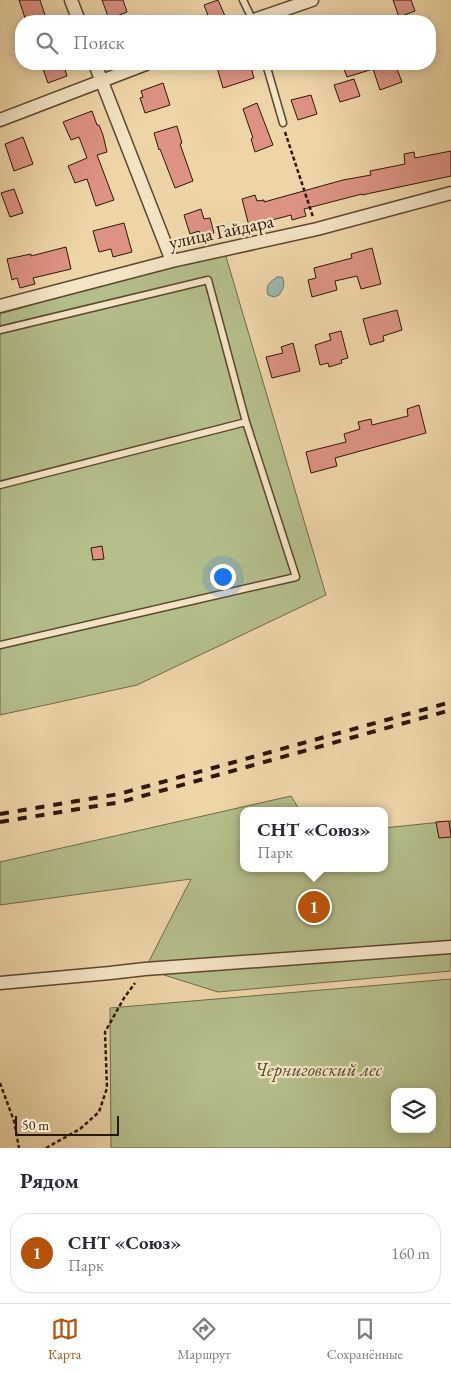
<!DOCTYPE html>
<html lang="ru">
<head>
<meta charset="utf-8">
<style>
	:root { --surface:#fff; --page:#f7f7f7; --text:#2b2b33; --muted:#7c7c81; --line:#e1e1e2; --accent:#b45309 }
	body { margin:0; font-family:"EB Garamond",serif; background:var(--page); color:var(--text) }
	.controls { position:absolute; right:15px; bottom:15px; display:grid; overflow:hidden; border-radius:10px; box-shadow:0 2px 12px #0003 }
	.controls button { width:45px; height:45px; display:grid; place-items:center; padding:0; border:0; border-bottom:1px solid var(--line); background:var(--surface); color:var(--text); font:25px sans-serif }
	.scale { position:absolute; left:15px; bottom:12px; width:104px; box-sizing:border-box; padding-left:5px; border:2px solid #2d1706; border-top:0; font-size:14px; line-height:18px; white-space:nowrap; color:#2d1706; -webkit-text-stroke:4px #f4e4c6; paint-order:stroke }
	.you { position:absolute; left:222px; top:576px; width:18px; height:18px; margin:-12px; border:4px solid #fff; border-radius:50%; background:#1a73e8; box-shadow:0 0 0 8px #1a73e833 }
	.badge { display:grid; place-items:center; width:32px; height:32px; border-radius:50%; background:var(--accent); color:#fff; font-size:16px; font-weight:700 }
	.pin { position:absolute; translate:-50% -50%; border:2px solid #fff; box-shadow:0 1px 5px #0006 }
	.popup { position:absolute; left:240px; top:807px; width:148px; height:65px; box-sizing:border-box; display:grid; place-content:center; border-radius:10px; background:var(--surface); filter:drop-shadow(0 1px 4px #0005); font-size:16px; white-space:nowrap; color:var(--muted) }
	.popup b { font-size:19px; color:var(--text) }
	.popup::after { content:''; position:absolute; left:50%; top:100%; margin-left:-10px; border:10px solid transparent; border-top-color:var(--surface) }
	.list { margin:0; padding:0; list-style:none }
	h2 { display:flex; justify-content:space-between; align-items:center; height:65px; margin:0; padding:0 20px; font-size:21px }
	h2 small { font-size:16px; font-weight:400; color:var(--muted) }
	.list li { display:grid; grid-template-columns:32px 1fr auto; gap:15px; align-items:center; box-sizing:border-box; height:80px; margin:0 10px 10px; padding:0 10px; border:1px solid var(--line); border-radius:20px }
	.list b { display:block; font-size:19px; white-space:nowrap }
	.list p { margin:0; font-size:16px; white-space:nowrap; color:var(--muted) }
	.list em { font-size:16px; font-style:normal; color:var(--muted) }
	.icon { flex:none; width:28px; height:28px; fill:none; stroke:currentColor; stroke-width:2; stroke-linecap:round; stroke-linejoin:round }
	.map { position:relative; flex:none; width:451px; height:1148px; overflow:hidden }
	.search { position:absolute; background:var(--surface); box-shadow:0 2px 12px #0003; left:15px; right:15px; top:15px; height:55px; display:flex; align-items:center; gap:12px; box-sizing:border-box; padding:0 18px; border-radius:20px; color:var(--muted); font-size:19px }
	.sheet { height:155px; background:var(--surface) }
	nav { display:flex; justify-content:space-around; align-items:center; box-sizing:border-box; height:70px; border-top:1px solid var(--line); background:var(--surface); font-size:14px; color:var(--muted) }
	nav a { display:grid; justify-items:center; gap:2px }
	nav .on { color:var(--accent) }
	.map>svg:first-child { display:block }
	.green { fill:#b4be8b; stroke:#706a48; fill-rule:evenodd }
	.water { fill:#9ab8ad; stroke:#6e786a }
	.building { fill:#dd9283; stroke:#2d1706 }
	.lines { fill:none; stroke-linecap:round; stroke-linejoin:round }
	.service-casing { stroke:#5d462e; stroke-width:9 }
	.minor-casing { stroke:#5d462e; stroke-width:15 }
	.path { stroke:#2d1706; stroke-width:2.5; stroke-dasharray:4 2.5; stroke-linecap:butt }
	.service { stroke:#f4e4c6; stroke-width:6 }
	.minor { stroke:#f4e4c6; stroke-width:12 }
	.rail { stroke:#2d1706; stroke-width:4; stroke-dasharray:9 9; stroke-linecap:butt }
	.labels { text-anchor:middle; stroke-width:4.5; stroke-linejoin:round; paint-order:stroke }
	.street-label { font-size:19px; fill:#2d1706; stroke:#f4e4c6 }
	.park-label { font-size:19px; font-style:italic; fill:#56492e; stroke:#f4e4c6 }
</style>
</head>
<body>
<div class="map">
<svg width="451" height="1148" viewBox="0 0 451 1148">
	<rect width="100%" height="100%" fill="#eed5a8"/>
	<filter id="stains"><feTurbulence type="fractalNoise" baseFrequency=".004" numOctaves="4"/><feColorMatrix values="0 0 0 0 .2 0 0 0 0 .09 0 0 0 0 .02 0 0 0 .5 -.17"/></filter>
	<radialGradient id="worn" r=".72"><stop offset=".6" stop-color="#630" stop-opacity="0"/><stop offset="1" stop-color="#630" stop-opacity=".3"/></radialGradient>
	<path class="green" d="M224,250l102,345 -189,90 -137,30v-401z
		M291,796l9,15h-56v57h140v-40l67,-7v150l-233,21 -73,-23 46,-90 -191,26v-43z
		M451,979v169h-340l-1,-140zM395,1092h37v37h-37z"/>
	<path class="water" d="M277,277h5c4,7 1,12 -3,18l-5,2 -6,-2c-3,-10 2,-13 9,-18z"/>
	<path class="building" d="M19,0h21l7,21h-21z
		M102,0h21l4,12 -18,7z
		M218,0l7,16 -15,5 -6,-16z
		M393,0h18l4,11 -16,6z
		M47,64h16l4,12 -19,7 -5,-14 6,-2z
		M216,64h34l4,14 -31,10z
		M342,64h39v1l5,-1h9l7,18 -22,8 -7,-21 -26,8z
		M354,79l6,17 -20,6 -6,-17z
		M163,83l7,22 -25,8 -5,-15 3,-1 -2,-6z
		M311,95l6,19 -19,6 -7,-20z
		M257,103l16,42 -18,7 -4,-13 2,-1 -10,-29z
		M92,111l5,14h2l4,10 4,17 -10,3 17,45 -18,6 -9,-27 -12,4 -7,-17 19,-8 -8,-21 -8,3 -8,-18z
		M177,126l5,17 -2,1 13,37 -18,7 -15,-39 -1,1 -5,-17z
		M23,137l10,27 -19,7 -9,-27z
		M451,151v25l-89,19v-1l-58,15 2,7 -14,4 -1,-5 -42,11 -7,-27 13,-4 2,6 7,-1v2l79,-22 28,-5 -1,-4 35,-7 -1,-10 10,-2 1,6z
		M14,189l9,24 -13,4 -9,-24z
		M201,209l3,10 6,-1 4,15 -13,4 -2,-6 -9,3 -6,-19z
		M124,223l8,29 -19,5 -2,-8 -12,3 -6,-21z
		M66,247l5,22 -38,9 2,6 -15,4 -3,-10 -5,2 -5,-21 24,-5v2z
		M372,248l9,36 -20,5 -4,-13 -22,5 2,9 -25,7 -4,-17 8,-2 -2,-10 38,-10 -1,-4z
		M397,310l5,20 -19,6 1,5 -14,4 -7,-26z
		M341,331l7,27 -7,2 1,3 -13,4 -1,-4 -8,2 -5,-20 16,-5 -2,-6z
		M293,343l7,28 -28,7 -6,-21 17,-4 -2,-6z
		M419,405l7,28 -91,25 2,8 -26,7 -5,-21 40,-10 -2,-8 16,-5 -2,-7 13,-3 1,6 36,-9 -1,-7z
		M102,546l2,13 -11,1 -2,-12z
		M449,821l2,16 -12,1 -3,-16z"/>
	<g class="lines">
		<g class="service-casing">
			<path id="service" d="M243,0l10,21
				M266,64l17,59
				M0,330l208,-50 38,142 50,155 -296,68
				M0,485l246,-63"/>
		</g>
		<g class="minor-casing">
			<path id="minor" d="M71,0l8,21
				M251,21l61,-21
				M95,64l77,197
				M0,120l146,-56
				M0,306l172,-45 145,-32 134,-36
				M0,983l110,-10 35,-4 306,-22"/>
		</g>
		<path class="path" d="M285,132l28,85
			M0,1083l14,38 5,27
			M46,1148l34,-19 19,-17 8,-24 -2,-56 19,-34 11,-15"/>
		<use href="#service" class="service"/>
		<use href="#minor" class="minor"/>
		<path class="rail" d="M0,814l119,-20 332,-92
			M0,822l121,-20 330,-92"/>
	</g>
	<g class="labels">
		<g class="street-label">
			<text transform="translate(221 231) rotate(-12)" y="7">улица Гайдара</text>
		</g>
		<g class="park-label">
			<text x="318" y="1076">Черниговский лес</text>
		</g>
	</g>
	<rect width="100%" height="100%" filter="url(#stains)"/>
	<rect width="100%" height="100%" fill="url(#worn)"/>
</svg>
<div class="controls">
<button><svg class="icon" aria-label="layers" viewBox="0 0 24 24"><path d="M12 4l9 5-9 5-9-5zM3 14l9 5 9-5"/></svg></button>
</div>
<div class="scale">50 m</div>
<div class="you"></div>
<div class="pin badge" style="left:314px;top:907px">1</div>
<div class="popup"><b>СНТ «Союз»</b>Парк</div>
<div class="search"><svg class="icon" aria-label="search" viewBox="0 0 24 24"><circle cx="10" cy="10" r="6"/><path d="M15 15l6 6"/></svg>Поиск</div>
</div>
<section class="sheet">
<h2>Рядом<small></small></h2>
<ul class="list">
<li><span class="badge">1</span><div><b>СНТ «Союз»</b><p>Парк</p></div><em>160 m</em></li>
</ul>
</section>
<nav>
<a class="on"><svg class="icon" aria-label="map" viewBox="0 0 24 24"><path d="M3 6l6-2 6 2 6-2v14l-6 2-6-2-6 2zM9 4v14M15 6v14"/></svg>Карта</a>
<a><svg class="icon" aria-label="directions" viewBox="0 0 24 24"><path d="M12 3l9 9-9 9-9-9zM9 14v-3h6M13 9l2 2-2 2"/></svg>Маршрут</a>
<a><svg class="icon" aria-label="saved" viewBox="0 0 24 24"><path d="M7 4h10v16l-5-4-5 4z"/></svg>Сохранённые</a>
</nav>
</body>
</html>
